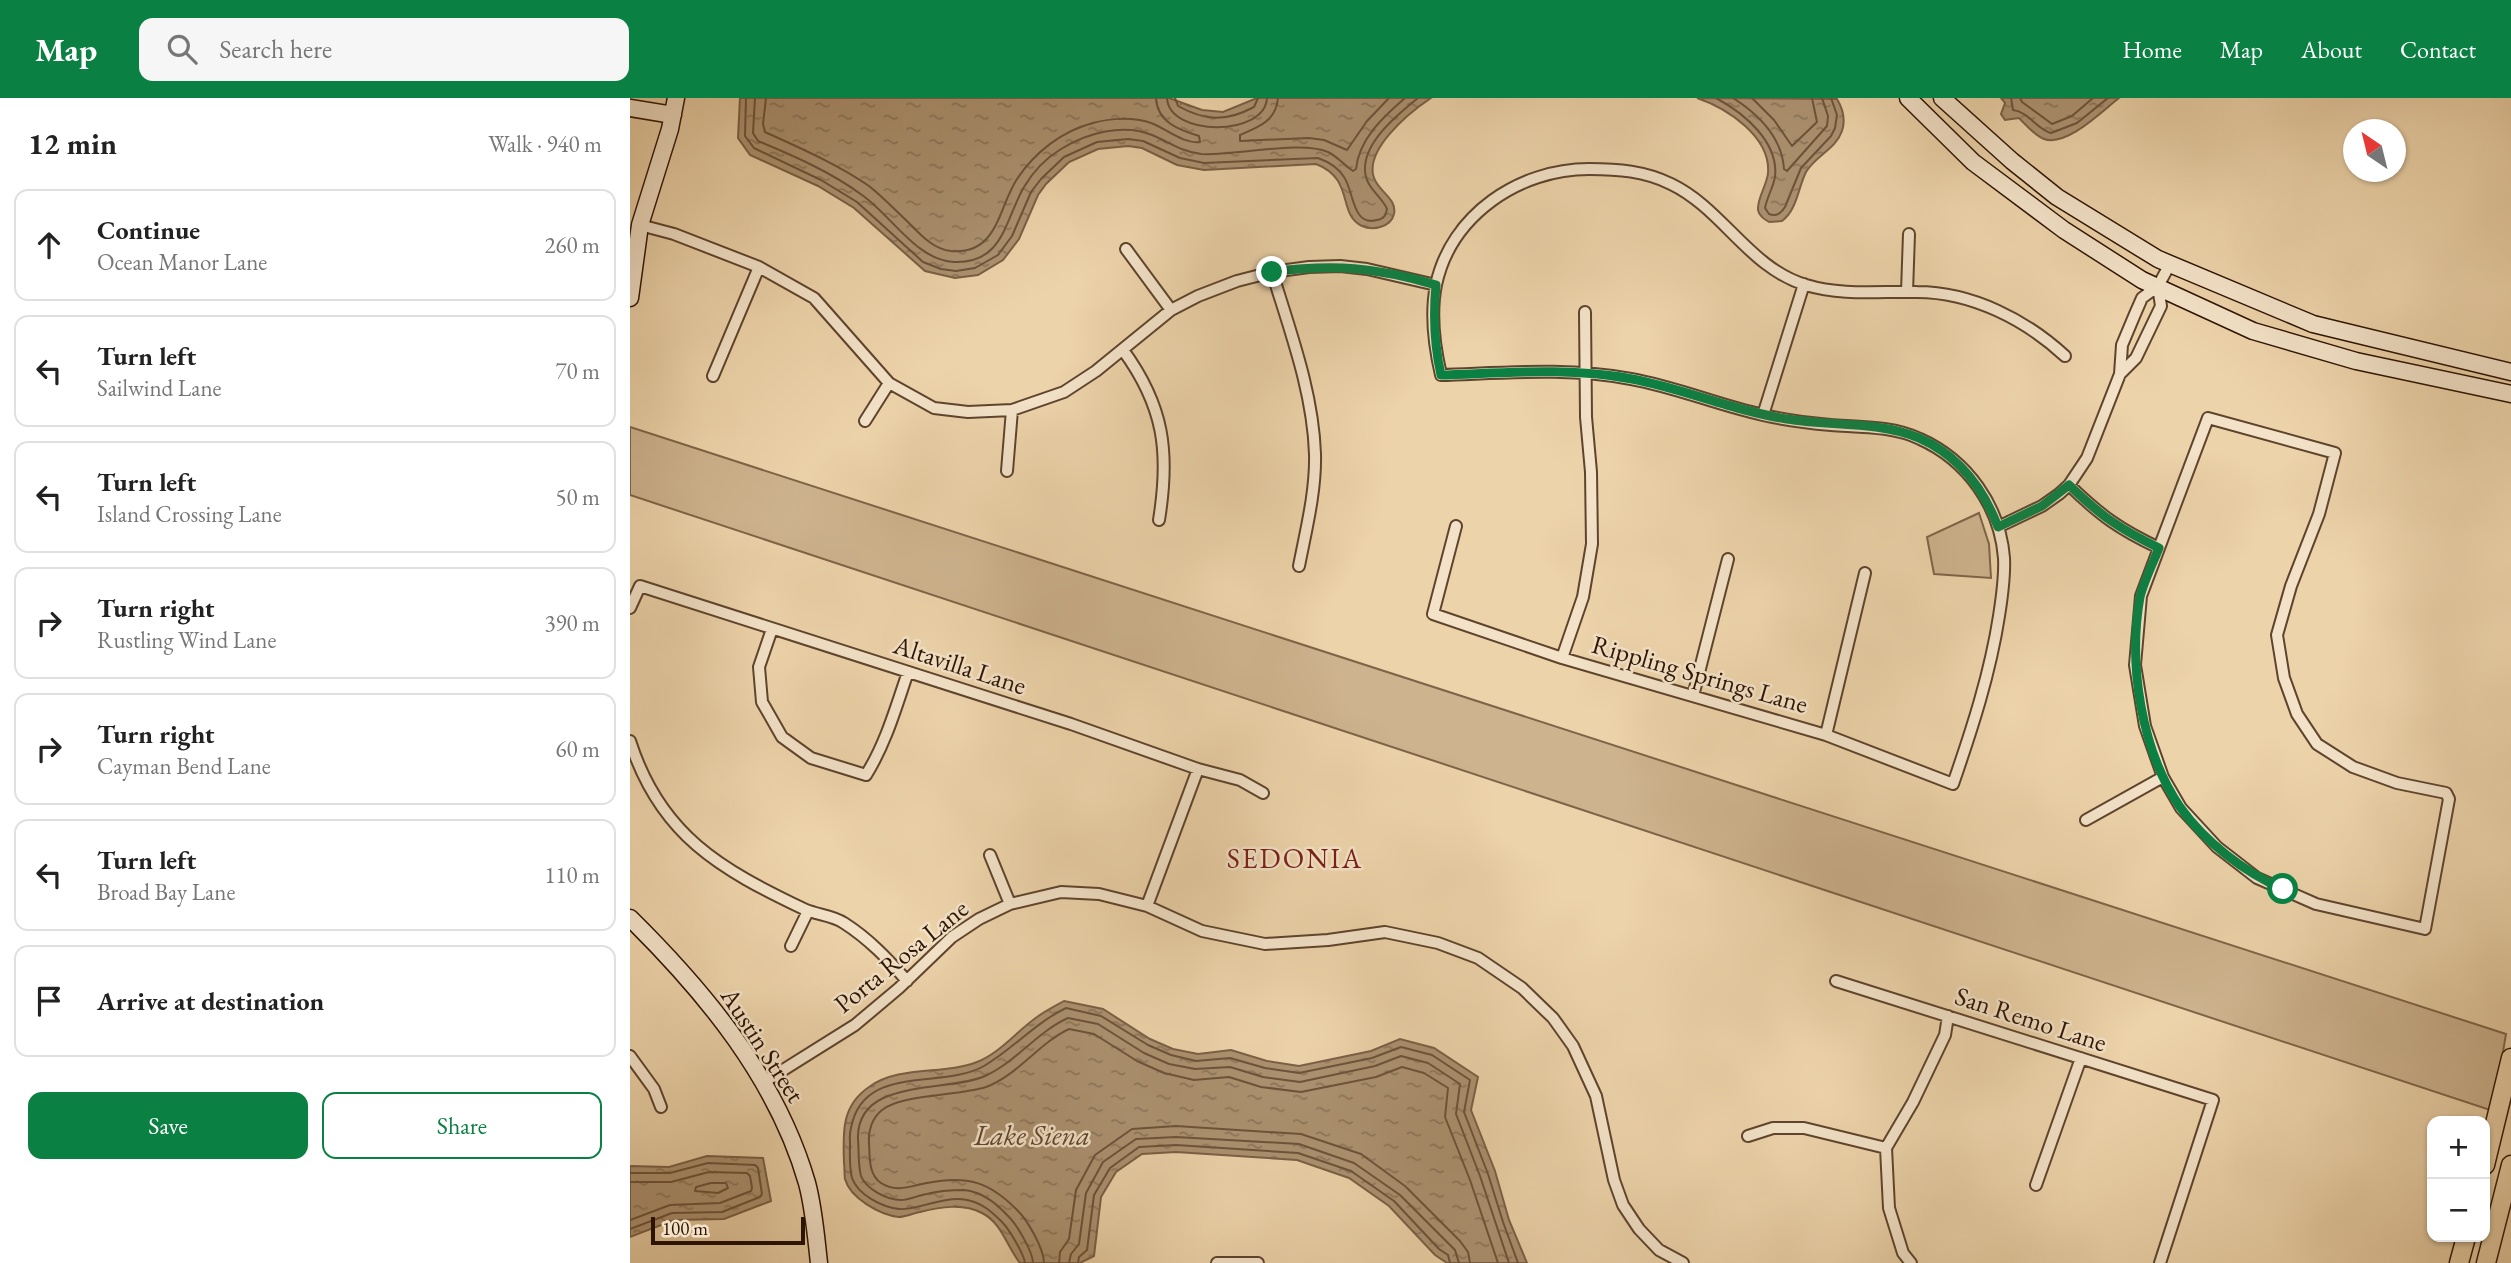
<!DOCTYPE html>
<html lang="en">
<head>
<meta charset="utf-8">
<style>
	:root { --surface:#fff; --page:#f6f6f6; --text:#222; --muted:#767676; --line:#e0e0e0; --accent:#0b8043 }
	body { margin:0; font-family:"EB Garamond",serif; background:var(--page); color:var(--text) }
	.controls { position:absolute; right:21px; bottom:21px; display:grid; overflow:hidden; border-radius:14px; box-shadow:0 2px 5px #0004 }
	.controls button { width:63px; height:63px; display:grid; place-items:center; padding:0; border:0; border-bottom:2px solid var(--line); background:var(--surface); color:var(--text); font:35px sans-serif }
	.compass { position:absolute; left:1713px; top:21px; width:63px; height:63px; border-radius:50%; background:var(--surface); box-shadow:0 2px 5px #0004; rotate:325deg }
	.scale { position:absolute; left:21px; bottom:18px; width:154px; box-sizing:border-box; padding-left:7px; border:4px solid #2e1403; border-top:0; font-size:19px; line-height:24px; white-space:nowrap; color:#2e1403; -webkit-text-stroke:5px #f3e2c8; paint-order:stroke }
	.stop { position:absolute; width:21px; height:21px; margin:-16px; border:5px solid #0b8043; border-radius:50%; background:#fff }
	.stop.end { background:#0b8043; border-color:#fff; box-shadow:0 2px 7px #0008 }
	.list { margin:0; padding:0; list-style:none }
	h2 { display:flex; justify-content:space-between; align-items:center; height:91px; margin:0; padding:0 28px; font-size:30px }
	h2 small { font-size:23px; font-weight:400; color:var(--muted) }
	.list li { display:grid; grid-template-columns:46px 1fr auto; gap:21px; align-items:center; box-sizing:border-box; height:112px; margin:0 14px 14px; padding:0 14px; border:2px solid var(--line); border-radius:14px }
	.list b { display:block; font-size:26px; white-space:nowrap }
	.list p { margin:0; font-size:23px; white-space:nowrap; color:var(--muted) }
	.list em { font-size:23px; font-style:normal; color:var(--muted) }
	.actions { display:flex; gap:14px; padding:21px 28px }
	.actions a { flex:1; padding:16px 0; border:2px solid var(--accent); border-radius:14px; text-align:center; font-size:24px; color:var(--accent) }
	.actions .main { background:var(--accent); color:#fff }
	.icon { flex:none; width:38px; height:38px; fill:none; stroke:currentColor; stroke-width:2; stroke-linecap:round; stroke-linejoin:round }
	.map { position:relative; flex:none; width:1881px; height:1165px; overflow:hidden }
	header { display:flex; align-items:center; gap:42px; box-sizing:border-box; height:98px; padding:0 35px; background:var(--accent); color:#fff }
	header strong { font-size:33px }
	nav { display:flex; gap:38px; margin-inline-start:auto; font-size:24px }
	.search { width:490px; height:63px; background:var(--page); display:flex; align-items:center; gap:18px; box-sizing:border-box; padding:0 24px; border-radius:14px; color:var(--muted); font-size:26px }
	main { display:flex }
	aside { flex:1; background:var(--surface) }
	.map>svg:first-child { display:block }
	.green { fill:#cdb38e; stroke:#7e6448; stroke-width:2 }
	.water { fill:url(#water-ripples); stroke:#7a6045; stroke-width:2 }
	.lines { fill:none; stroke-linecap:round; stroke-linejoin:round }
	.shore { stroke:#6d533a; stroke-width:2 }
	.street-casing { stroke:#5e442d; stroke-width:14 }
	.secondary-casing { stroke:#2e1403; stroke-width:19 }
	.primary-casing { stroke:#2e1403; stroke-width:21 }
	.street { stroke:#f3e2c8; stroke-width:10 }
	.secondary { stroke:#f3e2c8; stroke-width:16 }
	.primary { stroke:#edd3aa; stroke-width:18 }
	.route { stroke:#0b8043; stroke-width:9 }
	.labels { text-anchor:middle; stroke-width:5; stroke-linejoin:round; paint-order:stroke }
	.street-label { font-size:26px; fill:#2e1403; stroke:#f3e2c8 }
	.neighbourhood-label { font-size:28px; letter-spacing:2px; fill:#7a1f14; stroke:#f3e2c8 }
	.water-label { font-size:28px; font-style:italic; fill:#60462f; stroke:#f3e2c8 }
</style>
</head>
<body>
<header>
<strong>Map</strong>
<div class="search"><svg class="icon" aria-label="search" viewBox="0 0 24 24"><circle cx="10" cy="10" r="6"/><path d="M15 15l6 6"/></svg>Search here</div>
<nav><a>Home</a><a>Map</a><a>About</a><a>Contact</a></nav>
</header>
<main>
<aside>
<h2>12 min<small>Walk · 940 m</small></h2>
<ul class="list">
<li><svg class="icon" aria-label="ahead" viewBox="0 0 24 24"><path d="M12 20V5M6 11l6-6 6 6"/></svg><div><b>Continue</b><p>Ocean Manor Lane</p></div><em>260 m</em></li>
<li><svg class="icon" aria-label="left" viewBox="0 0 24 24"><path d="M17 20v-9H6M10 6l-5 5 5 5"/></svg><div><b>Turn left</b><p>Sailwind Lane</p></div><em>70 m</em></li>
<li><svg class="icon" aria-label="left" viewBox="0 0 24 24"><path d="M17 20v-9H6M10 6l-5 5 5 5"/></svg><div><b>Turn left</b><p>Island Crossing Lane</p></div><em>50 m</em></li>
<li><svg class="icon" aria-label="right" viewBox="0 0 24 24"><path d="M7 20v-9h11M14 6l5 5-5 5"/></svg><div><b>Turn right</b><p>Rustling Wind Lane</p></div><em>390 m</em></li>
<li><svg class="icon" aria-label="right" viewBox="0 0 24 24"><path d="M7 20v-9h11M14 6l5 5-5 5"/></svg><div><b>Turn right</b><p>Cayman Bend Lane</p></div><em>60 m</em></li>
<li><svg class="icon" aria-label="left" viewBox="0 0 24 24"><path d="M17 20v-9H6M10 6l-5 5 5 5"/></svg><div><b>Turn left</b><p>Broad Bay Lane</p></div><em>110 m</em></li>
<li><svg class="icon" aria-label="arrive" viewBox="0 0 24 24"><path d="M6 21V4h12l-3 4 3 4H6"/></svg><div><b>Arrive at destination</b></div></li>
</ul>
<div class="actions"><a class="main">Save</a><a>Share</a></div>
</aside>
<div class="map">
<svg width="1881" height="1165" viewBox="0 0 1881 1165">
	<defs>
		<pattern id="water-ripples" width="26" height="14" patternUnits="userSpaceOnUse" patternTransform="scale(1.75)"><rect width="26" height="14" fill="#ac9271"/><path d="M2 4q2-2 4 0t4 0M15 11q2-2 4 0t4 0" fill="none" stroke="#8c765b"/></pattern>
	</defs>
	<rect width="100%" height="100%" fill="#edd3aa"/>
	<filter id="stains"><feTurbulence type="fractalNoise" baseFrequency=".00286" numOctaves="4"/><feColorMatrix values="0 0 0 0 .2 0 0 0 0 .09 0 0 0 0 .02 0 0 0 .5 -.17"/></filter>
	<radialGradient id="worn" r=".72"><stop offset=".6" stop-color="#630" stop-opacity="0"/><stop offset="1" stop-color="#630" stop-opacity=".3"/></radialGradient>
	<path class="green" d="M0,329l1876,607 -13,77 -1863,-616z
		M1349,415l10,31 2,34 -57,-4 -7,-37z"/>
	<path class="water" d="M110,0h429l33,12 21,2 34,-14h174c-21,14 -72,55 -55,84 6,11 21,18 18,32 -3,13 -21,17 -32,12 -25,-12 -7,-47 -46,-62l-112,6 -27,-5 -35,-17 -14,-2 -30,3 -29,13 -23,22 -8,11 -19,44 -16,21 -25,15 -23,3 -30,-7 -71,-63 -36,-22 -68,-31 -12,-17z
		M1067,0l140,1c6,10 9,20 5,32 -6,18 -27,25 -36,41 -8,16 -9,38 -24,49l-13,1c-5,-3 -10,-6 -11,-12 -1,-12 9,-25 10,-37 3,-36 -41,-65 -71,-75z
		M1371,0h118c-17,13 -52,49 -75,41 -10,-4 -18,-14 -25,-21l-14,2 -4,-6 4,-11z
		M434,903l39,8 47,30 23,10 25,5 33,-4 36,11 32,5 72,-15 29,-12 34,9 44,29 -7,33 24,61 14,49 18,43h-80l-12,-8 -46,-49 -40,-28 -52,-18 -121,-8 -34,2 -26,18 -15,25 -7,59 -14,7h-60c-13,-16 -18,-40 -38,-50 -19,-10 -42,-6 -62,-1 -6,1 -15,5 -21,5 -19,-2 -49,-19 -54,-38 -1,-5 0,-11 -1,-16 -1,-30 -3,-57 25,-76 30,-22 75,-12 108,-25 23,-9 40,-31 60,-45 8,-6 18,-11 27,-16z
		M77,1058l56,2 8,43 -47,18 -50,1 -44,17v-71l39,1z"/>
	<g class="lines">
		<path class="shore" d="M116,0l-1,38 9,12 67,32 36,22 66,60 18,7 15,2 19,-3 23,-13 14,-19 19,-44 10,-13 23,-22 33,-15 31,-3 15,2 37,17 24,5 114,-5c11,4 20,9 26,19 10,14 8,50 33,43 7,-1 9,-5 10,-11 -5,-12 -18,-19 -21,-32 -8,-31 31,-62 52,-79
			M125,0l-2,35 5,8c36,15 73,31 104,54 30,21 54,65 92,67 50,2 51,-43 70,-75 9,-15 22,-29 37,-38 26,-16 62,-26 91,-14 17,7 30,17 49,19 34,2 99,-14 127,-2 10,5 16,13 25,19l3,-2c3,-30 27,-52 49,-71
			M136,0l-3,26 2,8c35,16 72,32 104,54 14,11 26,24 39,36 13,13 25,27 43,29 47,4 47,-43 66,-72 18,-27 45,-48 76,-56 18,-5 40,-6 58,0 16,6 32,21 49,19l-1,-6c-20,-6 -42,-14 -43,-38
			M537,0c2,39 98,39 100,0
			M545,0l3,8c27,15 48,16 76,1l4,-9
			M648,0c-2,23 -19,29 -38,37v6l69,-3 15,2 23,10 20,-29 22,-23
			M1086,0c28,15 63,44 59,79 -2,11 -8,20 -10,31l4,6c8,3 12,-1 16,-7l16,-39 30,-32 4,-8 2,-13 -6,-17
			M1103,0c25,16 49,39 51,71l3,2 40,-45 1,-10 -6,-18
			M1122,0l22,22 18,26 25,-24 -5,-24
			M1381,0l2,12c16,2 23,19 38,23l26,-10 31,-25
			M1390,0l2,4 30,22 20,-8 21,-18
			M0,1075h40l38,-10 47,2 3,3 4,26 -2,3 -38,15 -50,1 -42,16
			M0,1084h41l38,-10 38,1 3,3 2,12 -1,3 -31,12 -50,2 -40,15
			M81,1085h15l2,5 -10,5 -23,-2 1,-4z
			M395,1165c-1,-9 -16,-34 -23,-41 -11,-11 -20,-19 -35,-22 -23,-5 -51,11 -68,9 -17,-2 -41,-14 -47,-31 -3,-11 -2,-26 -2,-37 -1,-8 1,-14 3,-21 17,-55 91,-31 131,-54 29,-17 51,-43 82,-58l35,8 47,29 23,10 25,6 34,-3 35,10 34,5 73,-15 29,-11 31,8 38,25 -6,32 24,62 15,48 15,41
			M403,1165c0,-11 -16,-38 -24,-46 -12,-13 -26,-25 -45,-27 -11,0 -26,1 -37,4 -8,1 -18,6 -26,6 -14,0 -35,-11 -40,-24 -3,-10 -2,-26 -3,-37 -2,-62 89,-46 127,-63 31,-14 52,-44 83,-58l30,6 46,29 25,11 26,5 35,-2 33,10 37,5 75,-16 26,-10 27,7 32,21 -4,30 24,62 29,87
			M414,1165c0,-14 -16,-42 -26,-52 -28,-29 -50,-36 -91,-28 -16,3 -31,10 -46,0 -13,-9 -11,-26 -12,-40 -1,-12 3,-25 13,-33 21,-16 76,-14 104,-23 32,-12 53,-44 83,-58l25,5 43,27 27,12 30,7 35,-3 32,10 40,5 75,-15 26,-10 22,6 24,15 -3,29 25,63 28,83
			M429,1165l1,-11 9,-13 7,-49 19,-35 37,-26 44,-3 125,8 60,20 44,32 55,55 8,11 2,11
			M439,1165l2,-9 8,-10 7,-51 17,-31 33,-23 40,-2 123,7 55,19 46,32 55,55 4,13
			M448,1165l1,-6 8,-7 7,-55 16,-27 29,-21 37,-2 122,8 53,18 43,30 45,48 9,6 2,8"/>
		<g class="street-casing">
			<path id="street" d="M10,127l34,9 85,33 55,31 75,85 45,25 34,4 44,-2 52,-18 32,-21 75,-61 27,-14 39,-15 35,-9 37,-5 31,-1 27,3 69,16
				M496,151l45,61
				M642,174c18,59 41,120 43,182 1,37 -9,76 -16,112
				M1277,194l2,-58
				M493,252c41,56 47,102 36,170
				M1490,276l16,-16 25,-52 -3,-20
				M83,278l46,-109
				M1133,317l41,-131
				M1578,320l127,35 -16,61 -28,72 -14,49 7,43 13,36 20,30 36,23 44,16 49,10 3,6 -24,130 -109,-25 -59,-26 -40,-31 -36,-39 -18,-31 -18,-51 -10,-61 6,-69z
				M235,323l24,-38
				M377,373l5,-61
				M1439,387c32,31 50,44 90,63
				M826,428l-23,88 129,44 264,77 127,49c19,-55 37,-110 46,-168 3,-19 6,-39 5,-58 -4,-52 -37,-98 -84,-119 -27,-13 -60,-12 -89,-14 -22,-2 -46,-5 -68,-10 -45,-10 -87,-28 -132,-36 -63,-12 -127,-6 -190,-4 -7,-30 -11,-60 -5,-90 15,-70 83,-116 153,-116 29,0 56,2 82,15 52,25 78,84 135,101 36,11 74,6 111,7 55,0 109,28 148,64
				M1368,429l44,-21 17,-12 10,-9 18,-27 33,-84 2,-29 13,-31 7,-16 16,-12 12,-22
				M0,510l10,-22 431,138 127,45 42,11 23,13
				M142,531l-13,38 3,35 20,35 29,21 55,17c20,-32 30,-68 42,-103
				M932,560l21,-61 9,-53 -1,-72 -5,-55 -1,-105
				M1063,598l35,-137
				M1196,637l39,-162
				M0,643c30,94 90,128 174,168 13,6 28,6 40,14 25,16 44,36 63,58
				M1456,722l77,-43
				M360,757l20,49
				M517,808l51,-137
				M161,848l17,-35
				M1206,883l377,119 -53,163
				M0,958l24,33 7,18
				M134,984l91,-57 44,-37 53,-51 27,-18 31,-15 51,-12 38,2 48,12 55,25 63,13 63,-4 57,-8 53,11 40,15 44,30 31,30 20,28 23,50 18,84 9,25 16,24 20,21 24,13
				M1118,1038l25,-8h31l82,20
				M1406,1087l45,-127
				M587,1165h41
				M1281,1165l-8,-10 -14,-45 -3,-60 27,-46 32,-67 3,-19"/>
		</g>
		<g class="secondary-casing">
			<path id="secondary" d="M1278,0l65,64 91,68 78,50 111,51 103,30 155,33
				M1312,0l70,63 45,36 101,62 155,65 198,48
				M0,10l43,7
				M0,200l10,-73 30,-96 6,-31
				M0,820c76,75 147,161 177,265 7,26 9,54 12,80"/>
		</g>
		<g class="primary-casing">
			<path id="primary" d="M1855,1067l26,-107
				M1829,1165l7,-26
				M1856,1165l25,-98"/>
		</g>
		<use href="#street" class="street"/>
		<use href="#secondary" class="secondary"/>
		<use href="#primary" class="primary"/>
	</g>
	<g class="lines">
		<path class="route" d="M642,174c61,-8 104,-5 164,13 -3,32 -2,59 5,90 64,-2 128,-8 191,4 53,10 102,32 155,40 42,7 92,2 132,19 39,17 64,50 79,89l44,-21 27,-21c32,31 49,43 90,63 -6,15 -15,33 -19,49 -12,67 1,153 40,210 25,35 64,65 103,82"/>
	</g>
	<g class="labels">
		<g class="street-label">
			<text transform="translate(330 567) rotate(18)" y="9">Altavilla Lane</text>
			<text transform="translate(1070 576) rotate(16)" y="9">Rippling Springs Lane</text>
			<text transform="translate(271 858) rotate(-39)" y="9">Porta Rosa Lane</text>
			<text transform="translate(1401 921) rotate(18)" y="9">San Remo Lane</text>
			<text transform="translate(133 947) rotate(57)" y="9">Austin Street</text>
		</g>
		<g class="neighbourhood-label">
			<text x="665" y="770">SEDONIA</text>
		</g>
		<g class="water-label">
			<text x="402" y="1047">Lake Siena</text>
		</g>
	</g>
	<rect width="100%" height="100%" filter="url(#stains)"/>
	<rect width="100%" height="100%" fill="url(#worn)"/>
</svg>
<div class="controls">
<button>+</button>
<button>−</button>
</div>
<svg class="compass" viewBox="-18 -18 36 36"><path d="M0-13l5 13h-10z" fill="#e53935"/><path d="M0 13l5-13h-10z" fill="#767676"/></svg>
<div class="scale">100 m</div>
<div class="stop" style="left:1653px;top:791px"></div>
<div class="stop end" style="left:642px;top:174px"></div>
</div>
</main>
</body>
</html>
